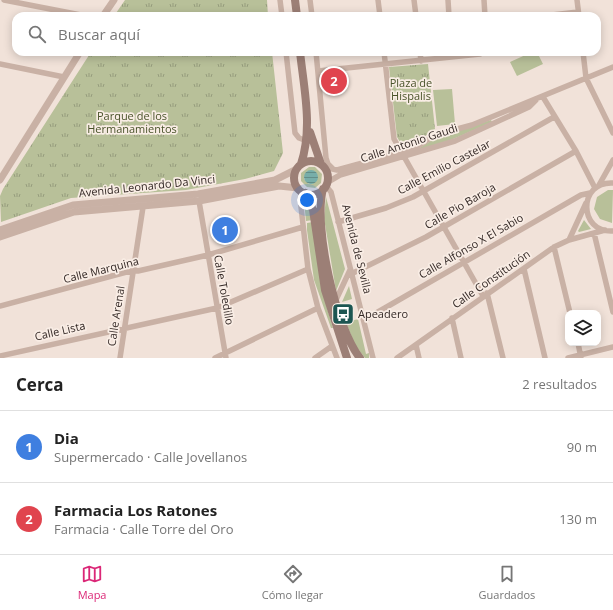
<!DOCTYPE html>
<html lang="es">
<head>
<meta charset="utf-8">
<style>
	:root { --surface:#fff; --page:#f6f6f6; --text:#222; --muted:#767676; --line:#e0e0e0; --accent:#db2777 }
	body { margin:0; font-family:"Open Sans",sans-serif; background:var(--page); color:var(--text) }
	.controls { position:absolute; right:12px; bottom:12px; display:grid; overflow:hidden; border-radius:8px; box-shadow:0 2px 10px #0003 }
	.controls button { width:36px; height:36px; display:grid; place-items:center; padding:0; border:0; border-bottom:1px solid var(--line); background:var(--surface); color:var(--text); font:20px sans-serif }
	.you { position:absolute; left:307px; top:200px; width:14px; height:14px; margin:-10px; border:3px solid #fff; border-radius:50%; background:#1a73e8; box-shadow:0 0 0 6px #1a73e833 }
	.badge { display:grid; place-items:center; width:26px; height:26px; border-radius:50%; background:var(--accent); color:#fff; font-size:13px; font-weight:700 }
	.pin { position:absolute; translate:-50% -50%; border:2px solid #fff; box-shadow:0 1px 4px #0006 }
	.list { margin:0; padding:0; list-style:none }
	h2 { display:flex; justify-content:space-between; align-items:center; height:52px; margin:0; padding:0 16px; font-size:17px }
	h2 small { font-size:13px; font-weight:400; color:var(--muted) }
	.list li { display:grid; grid-template-columns:26px 1fr auto; gap:12px; align-items:center; box-sizing:border-box; height:72px; padding:0 16px; border-top:1px solid var(--line) }
	.list b { display:block; font-size:15px; white-space:nowrap }
	.list p { margin:0; font-size:13px; white-space:nowrap; color:var(--muted) }
	.list em { font-size:13px; font-style:normal; color:var(--muted) }
	.icon { flex:none; width:22px; height:22px; fill:none; stroke:currentColor; stroke-width:2; stroke-linecap:round; stroke-linejoin:round }
	.map { position:relative; flex:none; width:613px; height:358px; overflow:hidden }
	.search { position:absolute; background:var(--surface); box-shadow:0 2px 10px #0003; left:12px; right:12px; top:12px; height:44px; display:flex; align-items:center; gap:10px; box-sizing:border-box; padding:0 14px; border-radius:12px; color:var(--muted); font-size:15px }
	.sheet { height:196px; background:var(--surface) }
	nav { display:flex; justify-content:space-around; align-items:center; box-sizing:border-box; height:56px; border-top:1px solid var(--line); background:var(--surface); font-size:11px; color:var(--muted) }
	nav a { display:grid; justify-items:center; gap:2px }
	nav .on { color:var(--accent) }
	.map>svg:first-child { display:block }
	.green { fill:#b8c099; fill-rule:evenodd }
	.park { fill:url(#park-tufts) }
	.water { fill:url(#water-rules) }
	.lines { fill:none; stroke-linecap:round; stroke-linejoin:round }
	.minor { stroke:#c9b1a5; stroke-width:5.5 }
	.tertiary { stroke:#c9b1a5; stroke-width:7 }
	.secondary { stroke:#9c7f76; stroke-width:8 }
	.labels { text-anchor:middle; stroke-width:3.5; stroke-linejoin:round; paint-order:stroke }
	.park-label { font-size:11px; fill:#49532a; stroke:#f9ede5 }
	.street-label { font-size:11px; fill:#342926; stroke:#f9ede5 }
	.poi-label { font-size:11px; fill:#342926; stroke:#f9ede5; text-anchor:start }
</style>
</head>
<body>
<div class="map">
<svg width="613" height="358" viewBox="0 0 613 358">
	<defs>
		<pattern id="park-tufts" width="24" height="20" patternUnits="userSpaceOnUse"><rect width="24" height="20" fill="#b8c099"/><path d="M3 7l-1-3M5 7V3M7 7l1-3M15 17l-1-3M17 17v-4M19 17l1-3" fill="none" stroke="#969c7d"/></pattern>
		<pattern id="water-rules" width="6" height="5" patternUnits="userSpaceOnUse"><rect width="6" height="5" fill="#78aea9"/><path d="M0 2.5h6" fill="none" stroke="#638e89"/></pattern>
	</defs>
	<rect width="100%" height="100%" fill="#f1e2d9"/>
	<path class="green" d="M532,52h5l6,12 -26,12 -7,-14z
		M452,89l3,35 -18,2 -4,-36z
		M491,120l1,2 -41,18 -32,11 -1,-2 19,-12z
		M309,167h6l7,7 -1,9 -6,5 -8,-1 -6,-6v-8zM307,171h6l4,3 -8,10 -5,-5z
		M608,190h5l-1,33 -12,-4 -6,-10 3,-12z
		M326,197l19,72 -9,22 -12,-73z
		M304,202h3l6,18 -7,1z
		M584,220l7,9 -12,3 -1,-1z
		M313,222l14,86 6,20h-2l-17,-48 -7,-50v-7z
		M349,286l3,13 -10,3z
		M358,319l8,35 3,-1v5h-4l-10,-13 -8,-20 1,-3z"/>
	<path class="park" d="M125,0h142l1,16h-154z
		M91,52h181l11,101 -9,18 -29,8 -59,11 -115,8 -70,24 -1,-26 3,-7z
		M428,64l7,65 -21,15 -11,3 -6,-10 -8,-70z"/>
	<path class="water" d="M304 177a7 7 0 1 1 14 0a7 7 0 1 1-14 0Z"/>
	<g class="lines">
		<path class="minor" d="M4,0l82,16
			M280,0l2,16
			M310,0l2,16
			M378,0l2,16
			M414,0l2,16
			M448,0l1,16
			M484,0l1,16
			M577,0l2,16
			M543,16l35,-4
			M286,52l9,81 4,5 8,3
			M316,52l10,106 2,6 5,5
			M384,52l10,87 89,157
			M420,52l1,9
			M583,52l3,26 27,55
			M0,64l64,13
			M318,71l162,-17 4,-2
			M543,97l33,54 19,37
			M324,167l13,3 77,-21 21,-14 37,-10 141,-58
			M328,182l12,-7 115,-34 74,-34 7,-7
			M613,183c-35,-2 -35,50 0,48
			M599,185l14,-25
			M326,186l5,6 42,166
			M302,191l-2,7 8,71 10,39 19,50
			M199,201l27,157
			M338,222l48,-14 27,-11 141,-80
			M594,233l19,79
			M569,240l17,-37
			M554,247l16,66
			M524,269l21,89
			M351,274l75,-37 150,-86
			M487,293l16,65
			M335,302l15,-32
			M0,306l134,-36 4,1 70,-16 95,-28
			M452,318l9,40
			M364,320l217,-125 9,-2
			M578,343l3,15
			M416,345l3,13
			M0,356l217,-48 91,-39
			M120,358l23,-151
			M215,358l103,-50
			M315,358l17,-12
			M397,358l157,-111 15,-7 36,-10
			M568,358l45,-11"/>
		<path class="tertiary" d="M103,16l11,-16
			M0,180l80,-128
			M0,230l73,-25 125,-11 77,-14 22,-11
			M0,237l74,-25 125,-11 80,-15 19,2"/>
		<path class="secondary" d="M295,0l2,16
			M300,52c4,37 13,76 1,112
			M310,132l11,32
			M294 178a17 17 0 1 1 34 0a17 17 0 1 1-34 0Z
			M323,189c-10,36 13,140 37,169
			M305,193l8,17 12,80 22,68"/>
	</g>
	<defs>
		<g id="bus-square" transform="scale(1.15)"><rect x="-9" y="-9" width="18" height="18" rx="4" fill="#1c5652" stroke="#f9ede5"/><path d="M-5-6H5V4H4V6H2V4H-2V6H-4V4H-5ZM-3.5-4V0h7V-4ZM-3.5 1.2v1.5H-2V1.2ZM2 1.2v1.5H3.5V1.2Z" fill="#fff"/></g>
	</defs>
	<g fill-rule="evenodd">
		<use href="#bus-square" x="343" y="314"/>
	</g>
	<g class="labels">
		<g class="park-label">
			<text x="411" y="87">Plaza de<tspan x="411" dy="13">Hispalis</tspan></text>
			<text x="132" y="120">Parque de los<tspan x="132" dy="13">Hermanamientos</tspan></text>
		</g>
		<g class="street-label">
			<text transform="translate(409 143) rotate(-18)" y="4">Calle Antonio Gaudi</text>
			<text transform="translate(444 167) rotate(-28)" y="4">Calle Emilio Castelar</text>
			<text transform="translate(147 186) rotate(-6)" y="4">Avenida Leonardo Da Vinci</text>
			<text transform="translate(460 206) rotate(-30)" y="4">Calle Pio Baroja</text>
			<text transform="translate(471 246) rotate(-30)" y="4">Calle Alfonso X El Sabio</text>
			<text transform="translate(357 249) rotate(76)" y="4">Avenida de Sevilla</text>
			<text transform="translate(101 270) rotate(-14)" y="4">Calle Marquina</text>
			<text transform="translate(491 279) rotate(-35)" y="4">Calle Constitución</text>
			<text transform="translate(224 290) rotate(80)" y="4">Calle Toledillo</text>
			<text transform="translate(116 316) rotate(-81)" y="4">Calle Arenal</text>
			<text transform="translate(60 331) rotate(-13)" y="4">Calle Lista</text>
		</g>
		<g class="poi-label">
			<text x="358" y="318">Apeadero</text>
		</g>
	</g>
</svg>
<div class="controls">
<button><svg class="icon" aria-label="layers" viewBox="0 0 24 24"><path d="M12 4l9 5-9 5-9-5zM3 14l9 5 9-5"/></svg></button>
</div>
<div class="you"></div>
<div class="pin badge" style="left:225px;top:230px;background:#3f7fe0">1</div>
<div class="pin badge" style="left:334px;top:81px;background:#e0444e">2</div>
<div class="search"><svg class="icon" aria-label="search" viewBox="0 0 24 24"><circle cx="10" cy="10" r="6"/><path d="M15 15l6 6"/></svg>Buscar aquí</div>
</div>
<section class="sheet">
<h2>Cerca<small>2 resultados</small></h2>
<ul class="list">
<li><span class="badge" style="background:#3f7fe0">1</span><div><b>Dia</b><p>Supermercado · Calle Jovellanos</p></div><em>90 m</em></li>
<li><span class="badge" style="background:#e0444e">2</span><div><b>Farmacia Los Ratones</b><p>Farmacia · Calle Torre del Oro</p></div><em>130 m</em></li>
</ul>
</section>
<nav>
<a class="on"><svg class="icon" aria-label="map" viewBox="0 0 24 24"><path d="M3 6l6-2 6 2 6-2v14l-6 2-6-2-6 2zM9 4v14M15 6v14"/></svg>Mapa</a>
<a><svg class="icon" aria-label="directions" viewBox="0 0 24 24"><path d="M12 3l9 9-9 9-9-9zM9 14v-3h6M13 9l2 2-2 2"/></svg>Cómo llegar</a>
<a><svg class="icon" aria-label="saved" viewBox="0 0 24 24"><path d="M7 4h10v16l-5-4-5 4z"/></svg>Guardados</a>
</nav>
</body>
</html>
